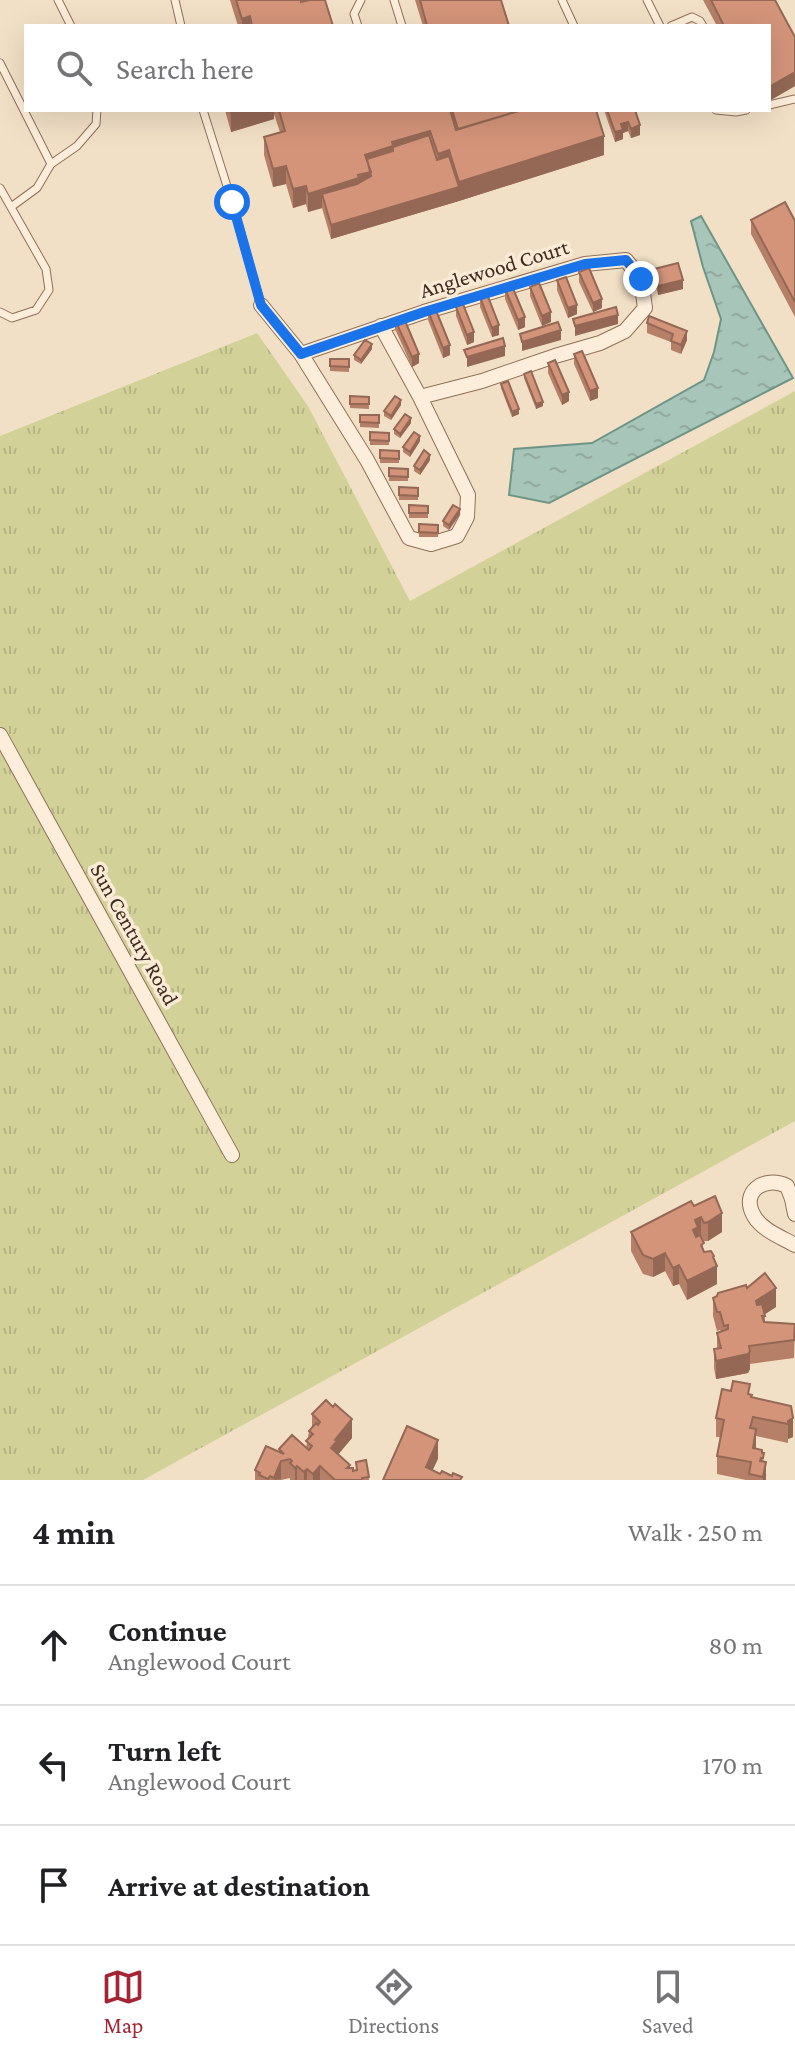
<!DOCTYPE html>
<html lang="en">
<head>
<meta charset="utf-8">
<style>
	:root { --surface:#fff; --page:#f2f2f2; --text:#202124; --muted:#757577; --line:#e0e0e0; --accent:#a42434 }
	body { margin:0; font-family:"Crimson Pro",serif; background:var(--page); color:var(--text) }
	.stop { position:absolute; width:24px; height:24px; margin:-18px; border:6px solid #1a73e8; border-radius:50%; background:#fff }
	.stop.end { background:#1a73e8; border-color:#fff; box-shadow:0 2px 8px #0008 }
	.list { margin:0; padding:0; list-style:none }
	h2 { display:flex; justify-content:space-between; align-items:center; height:104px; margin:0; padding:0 32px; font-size:34px }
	h2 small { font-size:26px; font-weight:400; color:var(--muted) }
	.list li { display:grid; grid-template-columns:52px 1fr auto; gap:24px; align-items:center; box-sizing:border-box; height:120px; padding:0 32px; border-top:2px solid var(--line) }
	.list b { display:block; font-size:30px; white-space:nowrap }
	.list p { margin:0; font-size:26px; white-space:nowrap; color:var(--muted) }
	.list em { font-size:26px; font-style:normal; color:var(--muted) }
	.icon { flex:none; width:44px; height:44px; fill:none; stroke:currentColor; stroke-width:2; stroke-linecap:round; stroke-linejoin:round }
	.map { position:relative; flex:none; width:795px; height:1480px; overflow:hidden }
	.search { position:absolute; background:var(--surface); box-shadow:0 8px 32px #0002; left:24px; right:24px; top:24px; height:88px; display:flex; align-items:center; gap:20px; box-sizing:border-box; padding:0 28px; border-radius:0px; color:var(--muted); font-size:30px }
	.sheet { height:464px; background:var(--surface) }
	nav { display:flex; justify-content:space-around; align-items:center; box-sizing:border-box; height:112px; border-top:2px solid var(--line); background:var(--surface); font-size:22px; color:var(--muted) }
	nav a { display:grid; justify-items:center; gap:4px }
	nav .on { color:var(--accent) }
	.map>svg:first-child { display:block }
	.grass { fill:url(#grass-tufts) }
	.water { fill:url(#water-ripples); stroke:#6d9586; stroke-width:2 }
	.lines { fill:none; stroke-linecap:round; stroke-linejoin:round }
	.lane-casing { stroke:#907059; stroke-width:9 }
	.street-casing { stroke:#907059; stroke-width:16 }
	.lane { stroke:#fceeda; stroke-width:7 }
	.street { stroke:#fceeda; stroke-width:14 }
	.wall { fill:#b57f68 }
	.shaded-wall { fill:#946855 }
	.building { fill:#d39479; stroke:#946855; stroke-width:2 }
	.route { stroke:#1a73e8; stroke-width:10 }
	.labels { text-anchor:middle; stroke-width:7; stroke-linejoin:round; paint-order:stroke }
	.street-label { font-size:22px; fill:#3f2a1e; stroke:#f9ebd6 }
</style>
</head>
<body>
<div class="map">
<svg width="795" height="1480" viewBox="0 0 795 1480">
	<defs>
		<pattern id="grass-tufts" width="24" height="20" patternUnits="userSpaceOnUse" patternTransform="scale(2)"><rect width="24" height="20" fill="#d2d298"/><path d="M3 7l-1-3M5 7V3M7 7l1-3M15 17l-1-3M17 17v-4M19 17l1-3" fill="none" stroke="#b5b483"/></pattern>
		<pattern id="water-ripples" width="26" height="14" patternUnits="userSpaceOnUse" patternTransform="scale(2)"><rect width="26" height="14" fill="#a8c5b9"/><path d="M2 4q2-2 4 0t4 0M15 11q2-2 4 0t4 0" fill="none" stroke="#92a99f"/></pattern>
	</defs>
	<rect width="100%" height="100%" fill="#f2e0c6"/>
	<path class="grass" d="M257,333l51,73 102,195 385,-210v730l-652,359h-143v-1044z"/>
	<path class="water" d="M701,216l92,162 -244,125 -40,-8 5,-46 78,-6 112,-63 10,-28 7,-33 -18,-52 -12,-46z"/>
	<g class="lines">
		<g class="lane-casing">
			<path id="lane" d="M58,0l13,26
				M175,0l6,26
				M394,0l8,26
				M562,0l12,26
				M647,0l13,26
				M358,26l-4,-12 7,-14
				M671,26l21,-9 8,4 3,5
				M0,63l51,101
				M769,105l26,-6
				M203,110l29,92 29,103
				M716,110l20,2 10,-2
				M0,188l46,81 3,21 -13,20 -24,8 -12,-6
				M11,207l26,-19 14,-24 26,-18 19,-22 1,-14"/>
		</g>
		<g class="street-casing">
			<path id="street" d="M261,305l40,49 123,-42 161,-48 41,-4 15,19 4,29 -20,23 -25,12 -45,13 -73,25 -62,16
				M301,354l66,106 42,78 22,6 26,-8 10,-19 1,-22 -48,-98 -39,-71
				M0,735l232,420
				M795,1245c-14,-8 -33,-15 -41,-29 -14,-24 10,-41 33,-30l5,13 3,15"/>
		</g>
		<use href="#lane" class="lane"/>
		<use href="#street" class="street"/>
	</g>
	<path class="wall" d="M230,0h95l8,26h-95z
		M415,0h86l8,26h-86z
		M703,0h72l20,86 -26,15v-75h-52z
		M225,110h371l8,45 -145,46v-2v2l-128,38 -9,-31 -14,4 -2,-8 -13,4 -7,-24 -13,3 -9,-32v-18l16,-5 -6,-18v5l-43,13z
		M604,110h31l5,25 -9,3 -3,-7 -5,2v6l-8,3z
		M751,220l44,1v96l-44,-83z
		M654,269l29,20 -25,6 -4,-16z
		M579,272l23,36 -9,4 -14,-30z
		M557,280l20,34 -9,4 -11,-28z
		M530,287l21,35 -9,4 -12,-30z
		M505,289l20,38 -7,3 -13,-31z
		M480,297l19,38 -7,2 -12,-30z
		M456,307l18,35 -7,3 -11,-29z
		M428,311l22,44 -7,3 -15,-38z
		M649,316l38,24 -6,14 -10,-4v-8l-24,-9v-10z
		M395,320l24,43 -7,4 -17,-38z
		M372,349l-11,15 -7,-4v-5z
		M574,354l24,44 -8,3 -16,-37z
		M330,359h19v13l-19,-1z
		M548,363l21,38 -7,4 -14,-32z
		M524,374l19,32 -7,3 -12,-31z
		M501,384l18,30 -7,3 -11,-29z
		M350,396l19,1v12l-19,-1z
		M401,405l-10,15 -7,-4v-5z
		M360,415h19v13l-19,-1z
		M411,423l-11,15 -6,-4v-5z
		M370,432l19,1v12h-19z
		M420,441l-10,16 -7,-5v-5z
		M380,450l19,1v12h-19z
		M430,460l-10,15 -6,-4v-5z
		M389,468l19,1v12h-19z
		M399,487l19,1v12h-19z
		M409,505l19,1v12h-19z
		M460,514l-11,16 -6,-4v-5z
		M419,524l19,1v12h-19z
		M694,1206l28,26 -14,9h-4l-3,-5 3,16 10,8 3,24 -30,16 -8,-16 -6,2 -8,-15 -12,6 -10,-3 -12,-23v-19z
		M747,1288l29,19 -11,7v8l30,2 -1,34 -44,6v5l-2,4 -32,6 -2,-11v-19h3v-16l4,-2 -1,-1 -3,1 -4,-15v-18z
		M750,1395l2,2 39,9 2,31 -5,2v4l-32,-7v12l6,5 4,27h-20l-29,-6v-18l3,-19h-4v-19z
		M312,1414l40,24 -14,16 15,17 3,-1v-8l13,15v3h-79v-2l-9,2h-26v-10l24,-18v-3l27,-1 3,-17 3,-3z"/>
	<path class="shaded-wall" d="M250,16v10h-8v-7z
		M795,72v14l-26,15v-14z
		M243,110h31v9l-43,13v-19z
		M628,122v9l-5,2v6l-8,3v-10l6,-8z
		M640,125v10l-9,3v-9z
		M430,131v18l-61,23 -4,-17 27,-13z
		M604,136v19l-145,46v-19z
		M449,150v19l-11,4v-19z
		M286,166v18l-13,3v-18z
		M371,172v18l-49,4v14l-14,4v-18z
		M306,186v18l-13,4v-19z
		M459,187v14l-128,38v-14z
		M683,280v9l-25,6v-9z
		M602,299v9l-9,4v-9z
		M577,305v9l-9,4v-10z
		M551,312v10l-9,4v-10z
		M618,315v9l-43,12v-10z
		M525,317v10l-7,3v-10z
		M499,325v10l-7,2v-9z
		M561,330v10l-39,11v-9z
		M687,331v9l-6,14v-9z
		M474,332v10l-7,3v-10z
		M372,344v5l-11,15v-4z
		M450,345v10l-7,3v-10z
		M505,346v10l-38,11v-10z
		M419,354v9l-7,4v-10z
		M598,388v10l-8,3v-10z
		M569,392v9l-7,4v-10z
		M401,400v5l-10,15v-4z
		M543,402v4l-7,3v-5z
		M519,409v5l-7,3v-5z
		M411,418v5l-11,15v-4z
		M420,436v5l-10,16v-5z
		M430,455v5l-10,15v-5z
		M460,509v5l-11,16v-5z
		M722,1213v19l-14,9v-19z
		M701,1217v18l-3,2v8l-5,-15 2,-10z
		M665,1253v18l-12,6v-18z
		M714,1256v11l3,-1v18l-30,16v-19z
		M679,1265v19l-6,2v-18z
		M776,1288v19l-20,13v-19z
		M750,1351v18l-2,4 -32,6v-18z
		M793,1418v19l-5,2v4v-22z
		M352,1419v19l-15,18 -6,-8 4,-8z
		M756,1429v19h-3z
		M438,1440v19l-10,21 -2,-13z
		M764,1453v18l2,-9v18h-3z
		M281,1461v18l-7,1v-2z
		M297,1466v14h-2v-12z
		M320,1466v14h-7v-6z
		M307,1469v11h-3v-8z"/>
	<path class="building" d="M236,0h68l-3,1v1l9,-2h15l8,26h-81l-2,-10 -8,3z
		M420,0h81l8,26h-82z
		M711,0h64l20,37v35l-26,15v-61h-45z
		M230,110h13l-12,3z
		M279,110h171l6,20 66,-20h74l8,26 -145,46 -10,-32 -11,4 -8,-23 -38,11 1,4 -28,9 6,17 -13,3 1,3 -51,16 -2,-8 -13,3 -7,-23 -13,3 -9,-32 21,-6z
		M452,110h70l-64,19z
		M607,110h28l5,15 -9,4 -3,-7 -7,2 2,6 -8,2z
		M429,135l8,25 12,-4 10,31 -128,38 -9,-31 35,-10 14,-8 -4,-17 26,-8v-4z
		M785,202l10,19v81l-44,-82z
		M678,263l5,17 -25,6 -4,-17z
		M589,268l13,31 -9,4 -14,-31z
		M566,277l11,28 -9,3 -11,-28z
		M539,283l12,29 -9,4 -12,-29z
		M512,286l13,31 -7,3 -13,-31z
		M487,294l12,31 -7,3 -12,-31z
		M463,304l11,28 -7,3 -11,-28z
		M616,307l2,8 -43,11 -2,-7z
		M435,308l15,37 -7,3 -15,-37z
		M403,316l16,38 -7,3 -17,-37z
		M649,316l38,15 -6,14 -10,-4 2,-7 -26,-11z
		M558,322l3,8 -39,12 -2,-8z
		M503,338l2,8 -38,11 -3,-7z
		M365,340l7,4 -11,16 -7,-5z
		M582,351l16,37 -8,3 -16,-37z
		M330,359h19v8l-19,-1z
		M555,360l14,32 -7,3 -14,-32z
		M531,371l12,31 -7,2 -12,-30z
		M508,381l11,28 -7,3 -11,-28z
		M350,396l19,1v7h-19z
		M395,396l6,4 -10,16 -7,-5z
		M405,414l6,4 -11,16 -6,-5z
		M360,415h19v8l-19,-1z
		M370,432l19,1v8l-19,-1z
		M414,432l6,4 -10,16 -7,-5z
		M380,450l19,1v8l-19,-1z
		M424,450l6,5 -10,15 -6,-4z
		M389,468l19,1v8l-19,-1z
		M399,487l19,1v8l-19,-1z
		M409,505l19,1v7h-19z
		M453,505l7,4 -11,16 -6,-4z
		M419,524l19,1v8l-19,-1z
		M715,1196l7,17 -14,9 -4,1 -3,-6 -6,3 3,7 -5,3 3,7 4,-2 4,8 -3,2 3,7 7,-1 3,5 -1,1 4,9 -30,15 -8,-16 -6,3 -8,-15 -12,6 -10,-4 -12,-23 60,-31 3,5z
		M765,1273l11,15 -20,13 1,4 5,-1 3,12h-3l2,6 31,2 -1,16 -45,6 1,5 -2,3 -32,7 -2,-12 7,-1 -4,-15 11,-4v-4l-4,1 -4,-14h-3l-4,-14 4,-2 1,-3 28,-8 1,3z
		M733,1381l17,3 -2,10 4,1 -1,2 40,9 2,12 -5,3v3l-35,-7 -3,11 6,1 -3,19 9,2v3h2l-1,5h-2l-1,3 6,1 -3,15 -14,-3 2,-12 -34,-6 7,-36 -8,-2 6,-29 9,2z
		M326,1400l7,7 2,-3 17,15 -17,21 2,1 -6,7 19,17 -3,3h6v3l4,-1 -1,-8 10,-2 3,17 -7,1v2h-27l-15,-14 -7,8 -6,-5 -3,3 -7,-6 -2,2 -5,-5 2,-2 -2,-2 -9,2 -7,17 -4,-2 -2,3 -9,-4 1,-2 -5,-3 11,-24 18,8 -5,-5 13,-14 17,15 3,-4 -6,-5 7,-7 -4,-3 7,-8 2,2 2,-3 -8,-8z
		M407,1426l31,14 -12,27 14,7 2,-3 10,5 1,-3 9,4 -2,3h-77z"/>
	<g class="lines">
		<path class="route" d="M232,202l29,103 40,49 123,-42 161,-48 41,-4 15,19"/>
	</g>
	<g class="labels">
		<g class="street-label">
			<text transform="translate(494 268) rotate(-17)" y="8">Anglewood Court</text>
			<text transform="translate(135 934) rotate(61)" y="8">Sun Century Road</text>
		</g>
	</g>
</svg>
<div class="stop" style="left:232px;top:202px"></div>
<div class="stop end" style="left:641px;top:279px"></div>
<div class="search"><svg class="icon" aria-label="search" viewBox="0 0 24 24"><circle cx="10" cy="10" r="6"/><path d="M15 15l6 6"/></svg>Search here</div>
</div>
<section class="sheet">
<h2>4 min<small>Walk · 250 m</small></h2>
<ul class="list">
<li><svg class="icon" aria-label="ahead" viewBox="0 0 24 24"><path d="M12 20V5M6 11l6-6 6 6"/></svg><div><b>Continue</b><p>Anglewood Court</p></div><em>80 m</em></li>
<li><svg class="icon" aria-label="left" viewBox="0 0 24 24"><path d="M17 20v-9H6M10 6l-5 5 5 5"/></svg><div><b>Turn left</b><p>Anglewood Court</p></div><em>170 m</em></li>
<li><svg class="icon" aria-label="arrive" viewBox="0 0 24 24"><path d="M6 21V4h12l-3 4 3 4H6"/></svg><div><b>Arrive at destination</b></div></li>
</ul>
</section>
<nav>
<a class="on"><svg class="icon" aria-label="map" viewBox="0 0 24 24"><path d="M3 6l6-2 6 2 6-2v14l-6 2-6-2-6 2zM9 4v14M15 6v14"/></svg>Map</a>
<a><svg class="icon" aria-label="directions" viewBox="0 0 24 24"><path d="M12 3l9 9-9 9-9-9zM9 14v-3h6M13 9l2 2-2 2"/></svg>Directions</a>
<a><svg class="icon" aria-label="saved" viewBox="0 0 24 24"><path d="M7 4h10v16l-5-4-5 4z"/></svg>Saved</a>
</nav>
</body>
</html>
